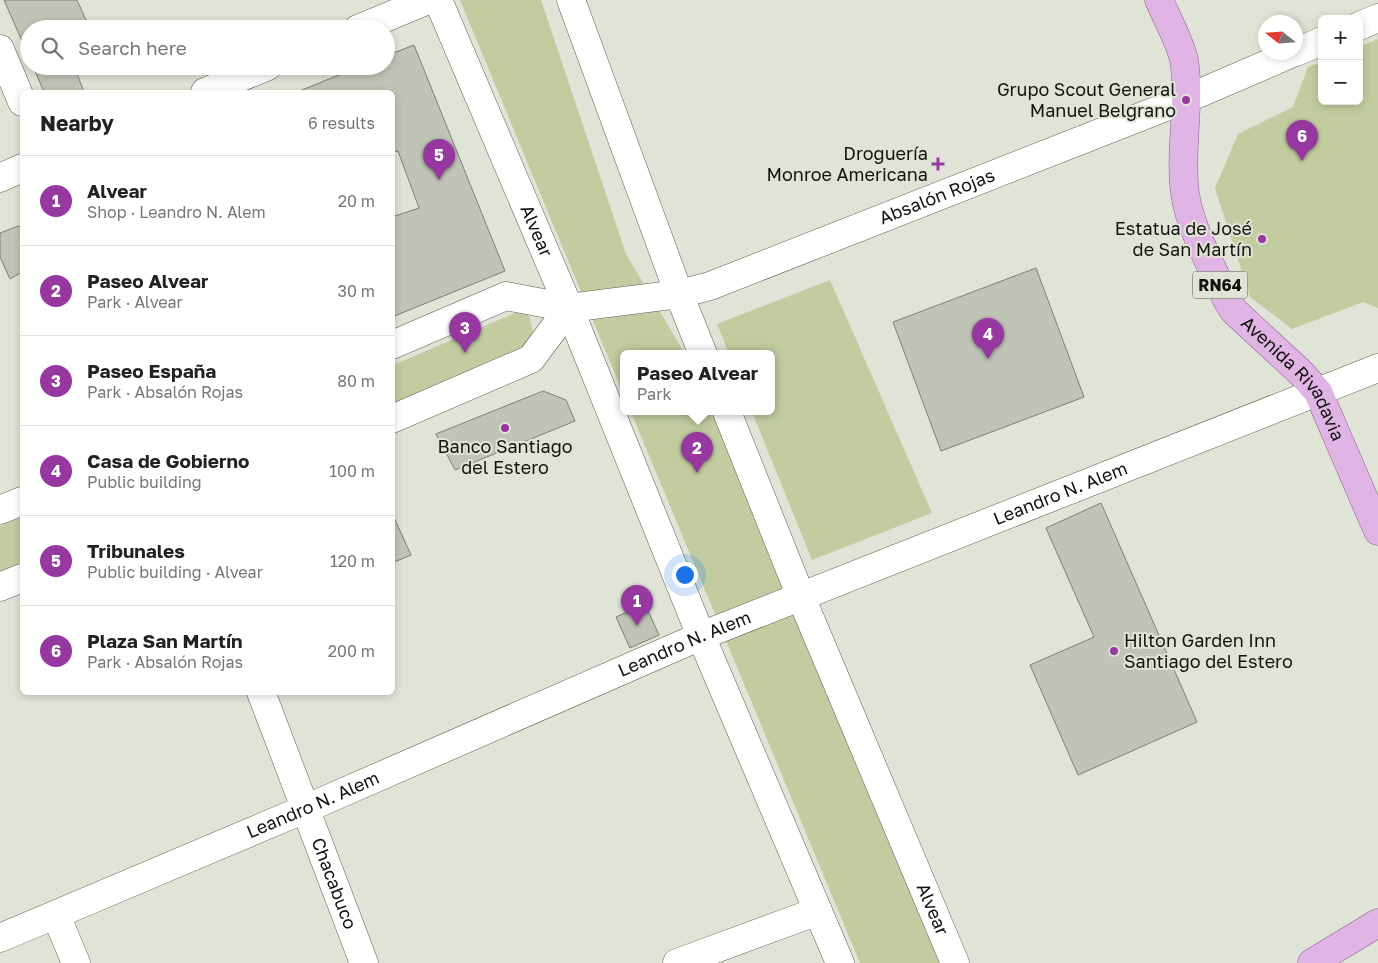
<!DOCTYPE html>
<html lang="en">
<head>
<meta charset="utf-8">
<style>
	:root { --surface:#fff; --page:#f6f6f6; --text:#222; --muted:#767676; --line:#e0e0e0; --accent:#9738a1 }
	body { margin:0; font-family:"Golos Text",sans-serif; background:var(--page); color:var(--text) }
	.controls { position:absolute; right:15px; top:15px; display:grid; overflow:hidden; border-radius:8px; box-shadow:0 2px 8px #0003 }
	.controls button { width:45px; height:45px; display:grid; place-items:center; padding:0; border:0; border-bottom:1px solid var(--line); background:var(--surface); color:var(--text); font:25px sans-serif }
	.compass { position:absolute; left:1258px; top:15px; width:45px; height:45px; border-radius:50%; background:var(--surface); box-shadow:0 2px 8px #0003; rotate:287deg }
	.you { position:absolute; left:684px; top:574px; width:18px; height:18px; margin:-12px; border:4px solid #fff; border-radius:50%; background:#1a73e8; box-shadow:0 0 0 8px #1a73e833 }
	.badge { display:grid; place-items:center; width:32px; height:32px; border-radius:50%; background:var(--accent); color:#fff; font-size:16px; font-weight:700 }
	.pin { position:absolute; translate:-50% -41px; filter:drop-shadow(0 1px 2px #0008) }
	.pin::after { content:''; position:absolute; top:26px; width:18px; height:15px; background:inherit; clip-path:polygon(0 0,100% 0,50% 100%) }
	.popup { position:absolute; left:620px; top:350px; width:155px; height:65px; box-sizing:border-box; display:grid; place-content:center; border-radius:8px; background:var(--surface); filter:drop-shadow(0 1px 4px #0005); font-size:16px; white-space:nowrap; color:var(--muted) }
	.popup b { font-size:19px; color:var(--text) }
	.popup::after { content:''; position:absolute; left:50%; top:100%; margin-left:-10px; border:10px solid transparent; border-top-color:var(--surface) }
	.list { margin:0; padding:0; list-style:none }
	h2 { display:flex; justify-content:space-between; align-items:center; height:65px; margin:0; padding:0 20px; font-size:21px }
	h2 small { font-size:16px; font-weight:400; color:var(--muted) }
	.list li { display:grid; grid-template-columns:32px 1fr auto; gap:15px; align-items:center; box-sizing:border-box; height:90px; padding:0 20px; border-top:1px solid var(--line) }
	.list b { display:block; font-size:19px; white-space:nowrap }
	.list p { margin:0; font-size:16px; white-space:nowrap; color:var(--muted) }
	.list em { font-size:16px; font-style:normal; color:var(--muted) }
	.icon { flex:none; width:28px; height:28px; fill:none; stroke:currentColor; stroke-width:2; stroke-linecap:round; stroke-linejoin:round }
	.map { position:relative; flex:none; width:1378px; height:963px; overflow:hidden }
	.search { position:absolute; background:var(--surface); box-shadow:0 2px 8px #0003; left:20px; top:20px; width:375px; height:55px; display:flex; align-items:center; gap:12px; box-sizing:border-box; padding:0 18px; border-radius:28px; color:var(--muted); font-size:19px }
	.panel { position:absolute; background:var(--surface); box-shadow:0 2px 8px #0003; left:20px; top:90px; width:375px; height:605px; border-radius:8px }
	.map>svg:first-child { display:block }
	.green { fill:#c2cca0 }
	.building { fill:#c0c4b6; stroke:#7c7f73 }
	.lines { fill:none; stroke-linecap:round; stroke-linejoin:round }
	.minor-casing { stroke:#5b5e52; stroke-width:29 }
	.major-casing { stroke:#8b5c8e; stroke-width:29 }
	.minor { stroke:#fff; stroke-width:28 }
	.major { stroke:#e0b5e5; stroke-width:28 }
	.poi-dot { fill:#9738a1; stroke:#e0e4d6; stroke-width:2 }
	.labels { text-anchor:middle; stroke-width:4; stroke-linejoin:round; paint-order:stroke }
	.shield { fill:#e0e4d6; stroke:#50524b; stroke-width:1 }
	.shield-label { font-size:16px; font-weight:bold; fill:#12130f }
	.poi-label { font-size:18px; fill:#12130f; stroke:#e0e4d6; text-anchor:end }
	.street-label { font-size:18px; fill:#12130f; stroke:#e0e4d6 }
</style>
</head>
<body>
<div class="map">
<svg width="1378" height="963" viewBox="0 0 1378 963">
	<rect width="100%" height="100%" fill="#e0e4d6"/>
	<path class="green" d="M460,0h81l85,254 59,100h-62v39z
		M1378,39v269l-15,-6 -71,27 -42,-32 -35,-109 23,-54 55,-27 15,-40 14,-5v39h37v-54z
		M830,280l102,233 -120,47 -60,-148h19v-58h-42l-12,-30z
		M527,308l9,34 -143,64v-41z
		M631,412h81l229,551h-81z
		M22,517v50l-22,9v-50z"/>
	<path class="building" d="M4,0h73l13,29h-61v28z
		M414,45l91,226 -113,46v-100l27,-9 -21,-57 -6,1v-60h-95l64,-26h25v-10z
		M33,66h41l10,26h-40z
		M18,226l4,2v44l-12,7 -10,-22v-24z
		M1036,268l48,129 -143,54 -48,-129z
		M543,391l23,9 9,21 -120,49 -19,-36z
		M1101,503l96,219 -119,53 -48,-110 64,-28 -48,-109z
		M392,513l19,42 -19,8z
		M645,604l14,31 -29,13 -14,-31z"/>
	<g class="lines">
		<g class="minor-casing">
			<g id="minor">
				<path id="s1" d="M438,0l131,308 132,328 139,327"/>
				<path d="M571,0l108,294 24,60"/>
				<path d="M1359,26l19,-8"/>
				<path d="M358,29l70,-29"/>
				<path d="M0,49l22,53"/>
				<path d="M1296,52l26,-11"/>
				<path d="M205,92l63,-26"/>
				<path d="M0,178l22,-10"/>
				<path id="s2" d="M392,345l114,-49 63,12 110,-14 31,-8 476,-187 109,-47"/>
				<path id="s3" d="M727,412l74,185 154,366"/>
				<path d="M392,419l139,-60 38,-51"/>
				<path d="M0,510l22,-9"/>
				<path d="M0,587l22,-9"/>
				<path id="s4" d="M261,692l103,271"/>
				<path d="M56,915l20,48"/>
				<path id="s5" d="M0,938l305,-129 396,-173 677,-268"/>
				<path d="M677,963l141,-52"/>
			</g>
		</g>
		<g class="major-casing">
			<g id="major">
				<path id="s6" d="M1159,0c7,16 22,44 25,60 7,44 -5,89 1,133 4,33 28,76 42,107l7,11 67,62 17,19 60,139"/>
				<path d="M1312,963l66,-40"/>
			</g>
		</g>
		<use href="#minor" class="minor"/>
		<use href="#major" class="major"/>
	</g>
	<g class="poi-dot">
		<circle cx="1186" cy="100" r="5"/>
		<path d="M935.5 156.5h5v5h5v5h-5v5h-5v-5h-5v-5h5z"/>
		<circle cx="1262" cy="239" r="5"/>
		<circle cx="505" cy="428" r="5"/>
		<circle cx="1114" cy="651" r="5"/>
	</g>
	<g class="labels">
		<rect class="shield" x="1192.5" y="271.5" width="55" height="27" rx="4"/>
		<g class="shield-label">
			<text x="1220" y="291">RN64</text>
		</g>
		<g class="poi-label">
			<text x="1176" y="96">Grupo Scout General<tspan x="1176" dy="21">Manuel Belgrano</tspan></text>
			<text x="928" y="160">Droguería<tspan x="928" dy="21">Monroe Americana</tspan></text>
			<text x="1252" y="235">Estatua de José<tspan x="1252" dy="21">de San Martín</tspan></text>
			<text x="505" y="453" text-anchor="middle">Banco Santiago<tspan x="505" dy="21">del Estero</tspan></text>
			<text x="1124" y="647" text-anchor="start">Hilton Garden Inn<tspan x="1124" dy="21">Santiago del Estero</tspan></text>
		</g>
		<g class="street-label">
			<text dy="6" stroke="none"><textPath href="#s2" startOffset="575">Absalón Rojas</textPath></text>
			<text dy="6" stroke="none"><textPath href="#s1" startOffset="251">Alvear</textPath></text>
			<text dy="6" stroke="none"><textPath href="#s6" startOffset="418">Avenida Rivadavia</textPath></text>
			<text dy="6" stroke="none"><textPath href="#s5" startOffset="1150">Leandro N. Alem</textPath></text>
			<text dy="6" stroke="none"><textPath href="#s5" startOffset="745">Leandro N. Alem</textPath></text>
			<text dy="6" stroke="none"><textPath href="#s5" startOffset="340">Leandro N. Alem</textPath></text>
			<text dy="6" stroke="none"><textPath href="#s4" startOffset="205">Chacabuco</textPath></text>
			<text dy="6" stroke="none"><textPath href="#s3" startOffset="538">Alvear</textPath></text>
		</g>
	</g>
</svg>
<div class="controls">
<button>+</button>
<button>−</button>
</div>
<svg class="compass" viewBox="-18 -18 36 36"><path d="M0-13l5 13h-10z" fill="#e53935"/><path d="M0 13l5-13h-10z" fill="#767676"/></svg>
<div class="you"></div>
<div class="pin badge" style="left:637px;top:626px">1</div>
<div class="pin badge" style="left:697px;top:473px">2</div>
<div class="popup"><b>Paseo Alvear</b>Park</div>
<div class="pin badge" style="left:465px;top:353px">3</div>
<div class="pin badge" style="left:988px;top:359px">4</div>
<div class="pin badge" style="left:439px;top:180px">5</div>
<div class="pin badge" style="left:1302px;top:161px">6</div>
<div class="search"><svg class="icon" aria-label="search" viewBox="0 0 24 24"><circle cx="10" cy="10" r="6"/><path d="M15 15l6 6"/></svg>Search here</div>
<section class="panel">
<h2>Nearby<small>6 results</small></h2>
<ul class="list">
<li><span class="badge">1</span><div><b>Alvear</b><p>Shop · Leandro N. Alem</p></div><em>20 m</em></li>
<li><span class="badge">2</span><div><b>Paseo Alvear</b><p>Park · Alvear</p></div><em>30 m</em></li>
<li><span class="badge">3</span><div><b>Paseo España</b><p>Park · Absalón Rojas</p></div><em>80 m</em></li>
<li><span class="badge">4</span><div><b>Casa de Gobierno</b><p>Public building</p></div><em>100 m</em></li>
<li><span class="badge">5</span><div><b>Tribunales</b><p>Public building · Alvear</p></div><em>120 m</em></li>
<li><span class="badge">6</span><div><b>Plaza San Martín</b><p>Park · Absalón Rojas</p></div><em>200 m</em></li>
</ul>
</section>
</div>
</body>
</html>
